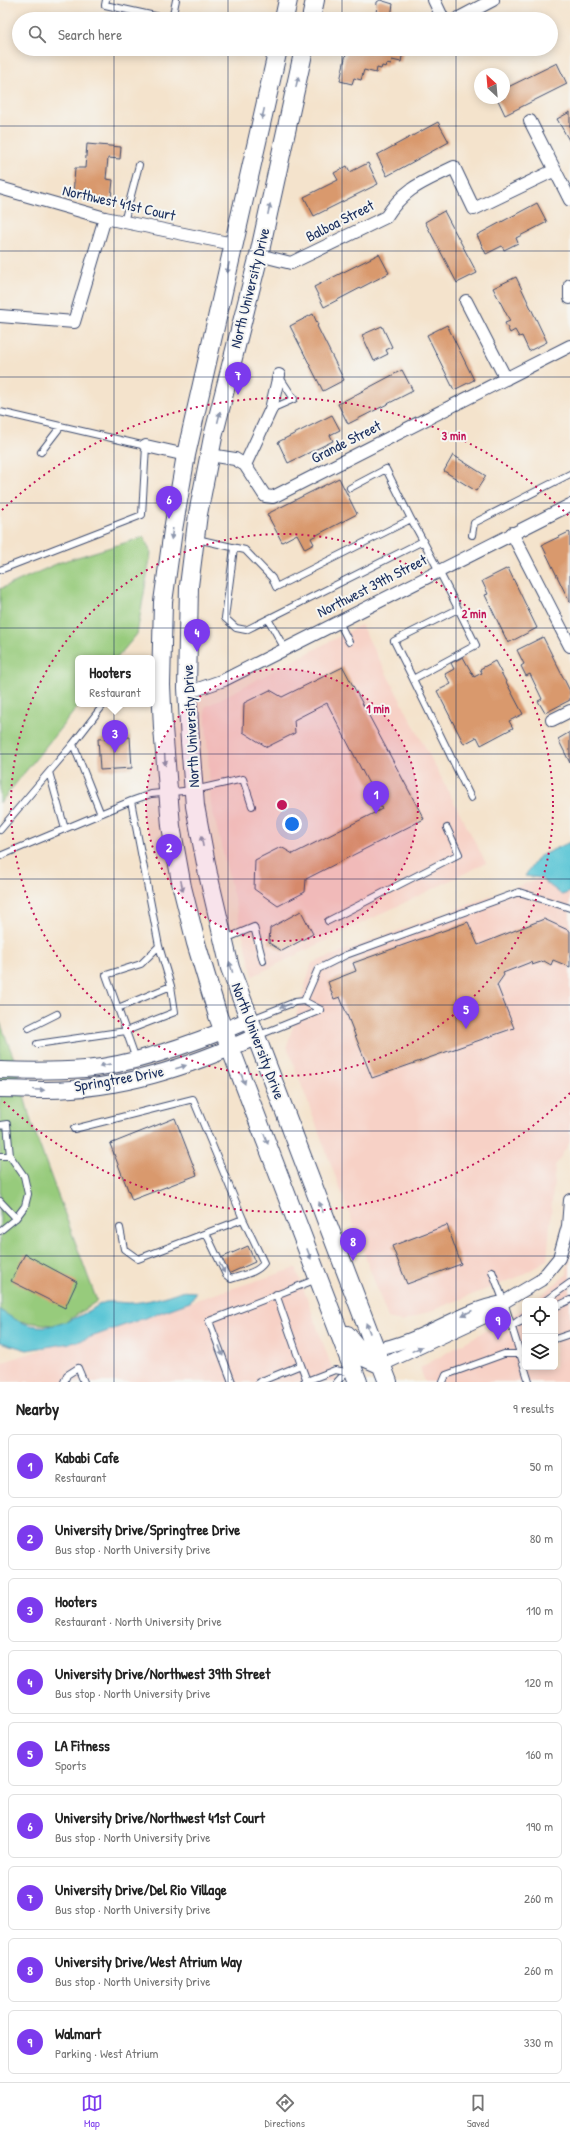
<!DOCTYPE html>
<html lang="en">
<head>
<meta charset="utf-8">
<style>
	:root { --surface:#fff; --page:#f6f6f6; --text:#222; --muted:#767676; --line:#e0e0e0; --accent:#7c3aed }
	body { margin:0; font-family:"Patrick Hand",sans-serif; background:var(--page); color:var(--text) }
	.controls { position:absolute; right:12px; bottom:12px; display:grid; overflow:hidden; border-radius:6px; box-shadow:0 2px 10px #0003 }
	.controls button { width:36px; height:36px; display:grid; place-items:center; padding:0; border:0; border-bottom:1px solid var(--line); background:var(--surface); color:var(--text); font:20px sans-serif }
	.compass { position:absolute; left:474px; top:68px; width:36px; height:36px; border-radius:50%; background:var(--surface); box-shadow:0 2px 10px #0003; rotate:334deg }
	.you { position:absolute; left:292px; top:824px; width:14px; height:14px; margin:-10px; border:3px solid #fff; border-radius:50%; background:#1a73e8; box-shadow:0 0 0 6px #1a73e833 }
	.badge { display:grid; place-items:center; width:26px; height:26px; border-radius:50%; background:var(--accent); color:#fff; font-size:13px; font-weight:700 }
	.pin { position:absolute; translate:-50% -33px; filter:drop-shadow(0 1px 2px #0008) }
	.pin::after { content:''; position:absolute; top:21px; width:14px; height:12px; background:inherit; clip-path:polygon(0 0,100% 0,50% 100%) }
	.popup { position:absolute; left:75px; top:655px; width:80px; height:52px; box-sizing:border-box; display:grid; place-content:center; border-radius:6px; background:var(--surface); filter:drop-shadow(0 1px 3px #0005); font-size:13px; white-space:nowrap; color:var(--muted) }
	.popup b { font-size:15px; color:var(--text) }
	.popup::after { content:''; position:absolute; left:50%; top:100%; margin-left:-8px; border:8px solid transparent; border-top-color:var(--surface) }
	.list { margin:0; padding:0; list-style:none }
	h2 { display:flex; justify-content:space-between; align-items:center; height:52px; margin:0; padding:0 16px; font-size:17px }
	h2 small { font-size:13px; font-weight:400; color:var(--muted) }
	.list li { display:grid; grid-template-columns:26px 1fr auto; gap:12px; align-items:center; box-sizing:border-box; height:64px; margin:0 8px 8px; padding:0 8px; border:1px solid var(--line); border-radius:6px }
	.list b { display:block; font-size:15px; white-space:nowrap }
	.list p { margin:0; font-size:13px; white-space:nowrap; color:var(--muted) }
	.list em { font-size:13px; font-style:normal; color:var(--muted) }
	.icon { flex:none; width:22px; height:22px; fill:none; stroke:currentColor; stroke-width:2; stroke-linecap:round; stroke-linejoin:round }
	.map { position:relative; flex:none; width:570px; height:1382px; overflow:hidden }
	.search { position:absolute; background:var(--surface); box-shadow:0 2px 10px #0003; left:12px; right:12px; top:12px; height:44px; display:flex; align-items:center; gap:10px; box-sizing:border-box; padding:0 14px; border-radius:22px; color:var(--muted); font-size:15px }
	.sheet { height:700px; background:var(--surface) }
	nav { display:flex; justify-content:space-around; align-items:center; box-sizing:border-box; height:56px; border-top:1px solid var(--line); background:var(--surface); font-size:11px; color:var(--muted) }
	nav a { display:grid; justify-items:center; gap:2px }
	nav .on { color:var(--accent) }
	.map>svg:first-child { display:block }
	.built { fill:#f7d1c6 }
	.green { fill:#97cb7c; stroke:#597d6d }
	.water { fill:#5cc6d6; stroke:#3c7a9a }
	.building { fill:#d9996d }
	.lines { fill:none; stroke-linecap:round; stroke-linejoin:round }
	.lane-casing { stroke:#3c4a6e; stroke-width:8 }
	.street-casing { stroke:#3c4a6e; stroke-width:14 }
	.secondary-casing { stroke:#3c4a6e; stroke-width:18 }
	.primary-casing { stroke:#3c4a6e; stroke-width:20 }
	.lane { stroke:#fff; stroke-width:6 }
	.street { stroke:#fff; stroke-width:12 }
	.secondary { stroke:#fff; stroke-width:16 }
	.primary { stroke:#fff; stroke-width:18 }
	.oneway { fill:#8d97ae }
	.grid { fill:none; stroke:#1b2f5e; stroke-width:1; stroke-opacity:0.55 }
	.ring { fill:none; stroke:#c2185b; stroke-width:2; stroke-dasharray:2 4 }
	.labels { text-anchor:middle; stroke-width:4; stroke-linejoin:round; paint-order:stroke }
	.street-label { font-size:15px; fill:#1b2f5e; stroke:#f6f6f2 }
	.centre { fill:#c2185b; stroke:#f6f6f2; stroke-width:2 }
	.ring-label { font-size:12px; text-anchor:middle; font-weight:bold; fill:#c2185b; stroke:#f6f6f2; stroke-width:4; stroke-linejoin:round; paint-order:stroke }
</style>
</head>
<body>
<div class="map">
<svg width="570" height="1382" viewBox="0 0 570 1382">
	<rect width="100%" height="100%" fill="#f6f6f2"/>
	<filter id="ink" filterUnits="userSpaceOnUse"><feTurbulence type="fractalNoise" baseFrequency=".025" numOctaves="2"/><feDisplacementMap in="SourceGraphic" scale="8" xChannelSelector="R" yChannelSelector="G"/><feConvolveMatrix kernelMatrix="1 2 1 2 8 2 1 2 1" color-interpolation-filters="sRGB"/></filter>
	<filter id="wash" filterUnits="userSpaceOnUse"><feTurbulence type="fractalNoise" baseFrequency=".012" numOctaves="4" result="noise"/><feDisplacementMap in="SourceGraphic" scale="16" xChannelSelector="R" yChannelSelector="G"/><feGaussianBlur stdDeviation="0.9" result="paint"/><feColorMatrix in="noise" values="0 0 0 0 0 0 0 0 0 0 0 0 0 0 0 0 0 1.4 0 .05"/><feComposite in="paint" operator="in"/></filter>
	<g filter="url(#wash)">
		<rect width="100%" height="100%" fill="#f4e3cc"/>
		<path class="built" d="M361,625l125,238 -233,113 -42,-172 -6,-97z
			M540,878l22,17 8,-2v249l-15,24 -8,94 -24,15 -121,47 -14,-4 -101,-272 25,-83z
			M570,1247v135h-145l-5,-14 105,-60v59h30v-66h-21l33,-27z
			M296,1268l41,114h-337v-19z"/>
		<path class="green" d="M144,537l7,16 -14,81 -20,24h-39v46h2l-80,99v-214l61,-27z
			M0,1022l13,34 19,69 65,176 -37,25 -43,-5 -17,21z"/>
		<path class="water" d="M570,842v50l-8,3 -22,-17 -15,-2 13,-19z
			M181,1291l15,1 -6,10 -113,40 -50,8 -27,-8v-32c32,23 54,20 87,2 6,-3 13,-9 19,-10 8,-1 16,1 24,1 18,-1 34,-6 51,-12z"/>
		<g id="blocks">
			<path class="building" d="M380,0l13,4 -2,13 4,1 1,-3 3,-1 14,3v2h-46l1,-6 8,2 1,-13z
				M347,49h62v3l-6,-1 -2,11 -9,-2 -1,5 -4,-1 -1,3 -4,-1 -1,3 -4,-1 -1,5 -12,-3 -3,10 -7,-2 -2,6 -12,-3z
				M557,63l10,21 -62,31 -8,-17h7v-9z
				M570,112v30l-13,-23z
				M438,122l11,20 -62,34 -10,-21z
				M87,144l34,3 -1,12 -12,-1 -2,21 7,1 -2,19 -38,-3 2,-28h10z
				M368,163l10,21 -64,32 -10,-19 34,-17 -4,-7 13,-7 3,6z
				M537,203l10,19 -31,16 2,5 -14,7 -2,-4 -16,8 -9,-19z
				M444,211l33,62 -20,10 -32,-61z
				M379,254l10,19 -65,34 -10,-20z
				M516,277l31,65 -18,9 -7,-15 -3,1 -4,-7 -5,3 -5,-10 5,-2 -17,-33z
				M313,314l5,11 -1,1 27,54 -21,11 -33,-65z
				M447,325l27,55 -20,10 -27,-55z
				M382,326l10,21 -6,3 2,4 -14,7 -12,-26z
				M402,370l11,21 -65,33 -10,-20z
				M332,415l8,15 -10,5 3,6 -45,22 -10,-21z
				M453,455l33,21 -10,15 -32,-20z
				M339,478l18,36 -46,24 3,6 -9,5 -8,-15 -15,8 -15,-28z
				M569,532l1,1v70l-28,-58z
				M508,568l29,60 -29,15 -23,-48 3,-1 -6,-13z
				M543,637l27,54v9l-25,13 -7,-12 4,-2 -12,-25 -4,2 -5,-10 3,-2 -7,-14z
				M463,657l11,20 8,-4 -2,-4 15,-8 28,53 -14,7 4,7 -32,17 -4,-8 -13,7 -27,-53 14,-7 -6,-10 9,-5 -3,-6z
				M343,667l81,152 -118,60 -1,13 -27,14 -24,-17 1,-29 26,-13 12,7 89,-45 -55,-106 -33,17 1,13 -28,14 -24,-15 1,-29 26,-13 12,7z
				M570,732v31l-12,-24z
				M130,737l2,31 -32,2 -2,-31z
				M301,911l12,23 -31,17 -13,-8 1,-15z
				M544,919l26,12v36l-17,-7 -2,5 -7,-4 -12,4 -1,-3 -28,11 1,2 -7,10 17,43 -142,50 -32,-81 -6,2 -6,-17 28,-11 -3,-8 115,-41 10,23z
				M175,1118l22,57 -65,25 -22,-56z
				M447,1225l14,39 -54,20 -15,-38z
				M248,1246l7,16 -27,12 -7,-16z
				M25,1254l52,28 -12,26 -54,-27z"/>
		</g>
	</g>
	<g filter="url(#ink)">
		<use href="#blocks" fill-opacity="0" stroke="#3c4a6e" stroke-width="1"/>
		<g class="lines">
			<g class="lane-casing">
				<path id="lane" d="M106,0l-1,5 64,14
					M172,19l4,-19
					M124,222l15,-57
					M271,409l23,-10 -15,-23
					M0,412l146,34 -4,69 -142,55
					M41,452l20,-26
					M350,488l36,-19 25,50
					M472,535l2,-12 96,-49
					M197,539l48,11 27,28 4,9 135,-68c23,41 44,83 65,126l-63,34 -19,-38 64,-32
					M234,548l-9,70 11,10 10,2 177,-89
					M268,619l17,30
					M339,622l10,20
					M413,679l58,119
					M73,744l31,-40
					M49,772l24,-28 27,68
					M0,830l49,-58 16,57
					M0,856l131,-55
					M328,921l131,-67 -12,-26
					M225,939l29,-12 9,34
					M304,1001l14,-32 28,-14 173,-63 51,16
					M118,1008l53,-22 -12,-40
					M252,1019l43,-17 9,-1 17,9
					M29,1028l28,-14
					M257,1036l64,-26
					M37,1044l89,-13 49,-19 -4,-26
					M136,1059l-30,-84 35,-11 18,-18 -28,-145 20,-7 43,-4 49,-11 9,27
					M0,1125l7,-1 3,32 14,20 4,18 -3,12 -9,12 -16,13
					M74,1129l119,-30 50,120 -105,40 -14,-10 -4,-21
					M0,1156h10
					M0,1201l16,17
					M206,1233l20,42 5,4c11,-4 26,-6 33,-16l-21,-44
					M492,1271l12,31 25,80
					M545,1301l25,-18
					M555,1307l15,-7
					M525,1316l-14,10 14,-6
					M555,1339l15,-5
					M301,1365l6,16
					M64,1382l3,-7 11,-7 6,14
					M232,1382l-23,-61 108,-42
					M259,1382l42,-17 -25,-71
					M304,1382l31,-12 11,2 -9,10
					M443,1382l3,-7 58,-21h15l6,-3"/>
			</g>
			<g class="street-casing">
				<path id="street" d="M434,0l9,19
					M457,19l36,-19
					M530,121l40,79
					M0,188l105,30 128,26
					M259,255l32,8 95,-46c19,-30 38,-35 68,-50l20,42 81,-39
					M570,285v13
					M466,301l40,78
					M0,316l74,6 31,-104
					M146,446l40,9
					M210,455l25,4 10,6 20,31 8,1 297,-151
					M245,465l26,-56 8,-34
					M512,533l58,113
					M187,688l11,1 26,-9 346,-175
					M552,720l18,-9
					M376,1349c45,-7 82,-39 127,-47
					M382,1365l107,-50 15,-13 37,-22 18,-22 9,-32 2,-26"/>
			</g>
			<g class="secondary-casing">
				<path id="secondary" d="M0,1070c29,1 57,1 85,-1 54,-5 115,-28 164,-49
					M0,1089c15,0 31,1 46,1 74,0 143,-23 209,-53"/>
			</g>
			<g class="primary-casing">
				<path id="primary" d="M284,19l4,-19
					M311,19l4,-19
					M278,49l-92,406 -13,75 -10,72 -2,83 2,43 8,98 11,61 14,56 22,73 140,366
					M304,49l-45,206 -46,182 -15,77 -9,72 -2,102 3,54 5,64 13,68 22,94 158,414
					M347,1335l17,22 18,8"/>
			</g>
			<use href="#lane" class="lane"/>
			<use href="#street" class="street"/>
			<use href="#secondary" class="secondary"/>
			<use href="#primary" class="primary"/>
		</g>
		<defs><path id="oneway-solid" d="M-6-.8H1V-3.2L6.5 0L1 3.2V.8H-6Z"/></defs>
		<g class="oneway">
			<use href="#oneway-solid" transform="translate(297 82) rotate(-78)"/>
			<use href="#oneway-solid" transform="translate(263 114) rotate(103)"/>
			<use href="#oneway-solid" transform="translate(269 209) rotate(-78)"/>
			<use href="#oneway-solid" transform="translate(228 268) rotate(102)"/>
			<use href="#oneway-solid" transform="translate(219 417) rotate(-76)"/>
			<use href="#oneway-solid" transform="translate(172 534) rotate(98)"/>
			<use href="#oneway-solid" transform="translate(165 760) rotate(86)"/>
			<use href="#oneway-solid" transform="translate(202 841) rotate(-101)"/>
			<use href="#oneway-solid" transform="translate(182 886) rotate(78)"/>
			<use href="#oneway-solid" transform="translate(231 967) rotate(-106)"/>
			<use href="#oneway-solid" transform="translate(285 1006) rotate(159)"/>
			<use href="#oneway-solid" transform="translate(105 1065) rotate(169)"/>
			<use href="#oneway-solid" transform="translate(181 1067) rotate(-18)"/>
			<use href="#oneway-solid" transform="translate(243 1079) rotate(69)"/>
			<use href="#oneway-solid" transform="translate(39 1090) rotate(3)"/>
			<use href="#oneway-solid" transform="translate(266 1139) rotate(69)"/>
			<use href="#oneway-solid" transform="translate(321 1207) rotate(-111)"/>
			<use href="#oneway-solid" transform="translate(309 1254) rotate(69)"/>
			<use href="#oneway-solid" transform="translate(222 1268) rotate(62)"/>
			<use href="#oneway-solid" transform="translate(467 1313) rotate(156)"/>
			<use href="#oneway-solid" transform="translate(368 1328) rotate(-111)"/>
			<use href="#oneway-solid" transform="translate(417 1349) rotate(-26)"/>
			<use href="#oneway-solid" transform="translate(221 1351) rotate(70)"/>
		</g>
	</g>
	<path class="grid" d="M114,0v19M228,0v19M342,0v19M456,0v19M114,49v1333M228,49v1333M342,49v1333M456,49v1333M0,126h570M0,251h570M0,377h570M0,503h570M0,628h570M0,754h570M0,879h570M0,1005h570M0,1131h570M0,1256h570"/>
	<circle cx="282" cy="805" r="136" fill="#c2185b" fill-opacity=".12"/>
	<g class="ring">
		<circle cx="282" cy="805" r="136"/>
		<circle cx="282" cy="805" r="271"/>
		<path d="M570 1093A407 407 0 0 1 2 1100M2 510A407 407 0 0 1 570 517"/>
	</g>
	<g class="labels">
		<g class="street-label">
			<text transform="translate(119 203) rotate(13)" y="5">Northwest 41st Court</text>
			<text transform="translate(340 221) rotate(-27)" y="5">Balboa Street</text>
			<text transform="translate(250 288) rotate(-76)" y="5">North University Drive</text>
			<text transform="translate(346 442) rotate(-27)" y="5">Grande Street</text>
			<text transform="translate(372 586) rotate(-27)" y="5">Northwest 39th Street</text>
			<text transform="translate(191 726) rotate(-93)" y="5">North University Drive</text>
			<text transform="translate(258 1041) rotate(69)" y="5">North University Drive</text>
			<text transform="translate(119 1079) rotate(-10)" y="5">Springtree Drive</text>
		</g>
	</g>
	<circle cx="282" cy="805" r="6" class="centre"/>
	<g class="ring-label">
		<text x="454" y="440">3 min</text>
		<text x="474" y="618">2 min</text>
		<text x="378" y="713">1 min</text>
	</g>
</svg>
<div class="controls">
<button><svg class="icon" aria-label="locate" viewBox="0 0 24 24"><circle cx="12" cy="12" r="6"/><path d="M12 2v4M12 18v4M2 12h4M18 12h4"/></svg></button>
<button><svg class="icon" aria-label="layers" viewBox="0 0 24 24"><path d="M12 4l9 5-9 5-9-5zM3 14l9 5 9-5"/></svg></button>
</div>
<svg class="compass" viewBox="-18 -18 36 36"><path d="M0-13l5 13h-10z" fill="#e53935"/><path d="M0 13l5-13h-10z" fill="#767676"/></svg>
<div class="you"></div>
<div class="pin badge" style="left:376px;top:814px">1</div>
<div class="pin badge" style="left:169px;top:867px">2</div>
<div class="pin badge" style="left:115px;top:753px">3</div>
<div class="popup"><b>Hooters</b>Restaurant</div>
<div class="pin badge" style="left:197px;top:652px">4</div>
<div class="pin badge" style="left:466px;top:1029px">5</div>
<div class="pin badge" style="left:169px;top:519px">6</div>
<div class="pin badge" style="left:238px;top:395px">7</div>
<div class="pin badge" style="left:353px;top:1261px">8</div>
<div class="pin badge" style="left:498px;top:1340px">9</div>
<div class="search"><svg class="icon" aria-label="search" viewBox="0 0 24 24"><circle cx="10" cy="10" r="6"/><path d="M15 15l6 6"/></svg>Search here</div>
</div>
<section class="sheet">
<h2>Nearby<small>9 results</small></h2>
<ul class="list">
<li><span class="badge">1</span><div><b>Kababi Cafe</b><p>Restaurant</p></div><em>50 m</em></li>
<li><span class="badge">2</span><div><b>University Drive/Springtree Drive</b><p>Bus stop · North University Drive</p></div><em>80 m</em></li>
<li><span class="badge">3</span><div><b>Hooters</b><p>Restaurant · North University Drive</p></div><em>110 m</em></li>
<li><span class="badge">4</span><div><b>University Drive/Northwest 39th Street</b><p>Bus stop · North University Drive</p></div><em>120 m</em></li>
<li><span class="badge">5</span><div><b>LA Fitness</b><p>Sports</p></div><em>160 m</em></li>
<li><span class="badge">6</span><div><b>University Drive/Northwest 41st Court</b><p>Bus stop · North University Drive</p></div><em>190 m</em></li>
<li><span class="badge">7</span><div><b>University Drive/Del Rio Village</b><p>Bus stop · North University Drive</p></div><em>260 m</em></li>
<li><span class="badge">8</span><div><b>University Drive/West Atrium Way</b><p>Bus stop · North University Drive</p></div><em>260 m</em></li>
<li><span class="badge">9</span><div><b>Walmart</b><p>Parking · West Atrium</p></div><em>330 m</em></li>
</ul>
</section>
<nav>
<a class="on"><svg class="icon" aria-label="map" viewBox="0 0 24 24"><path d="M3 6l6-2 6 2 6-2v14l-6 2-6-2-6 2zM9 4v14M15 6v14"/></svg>Map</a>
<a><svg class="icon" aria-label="directions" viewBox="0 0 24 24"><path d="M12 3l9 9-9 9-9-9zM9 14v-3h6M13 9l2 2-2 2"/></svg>Directions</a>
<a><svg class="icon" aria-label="saved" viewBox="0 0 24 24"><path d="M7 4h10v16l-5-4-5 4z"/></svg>Saved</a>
</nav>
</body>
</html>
